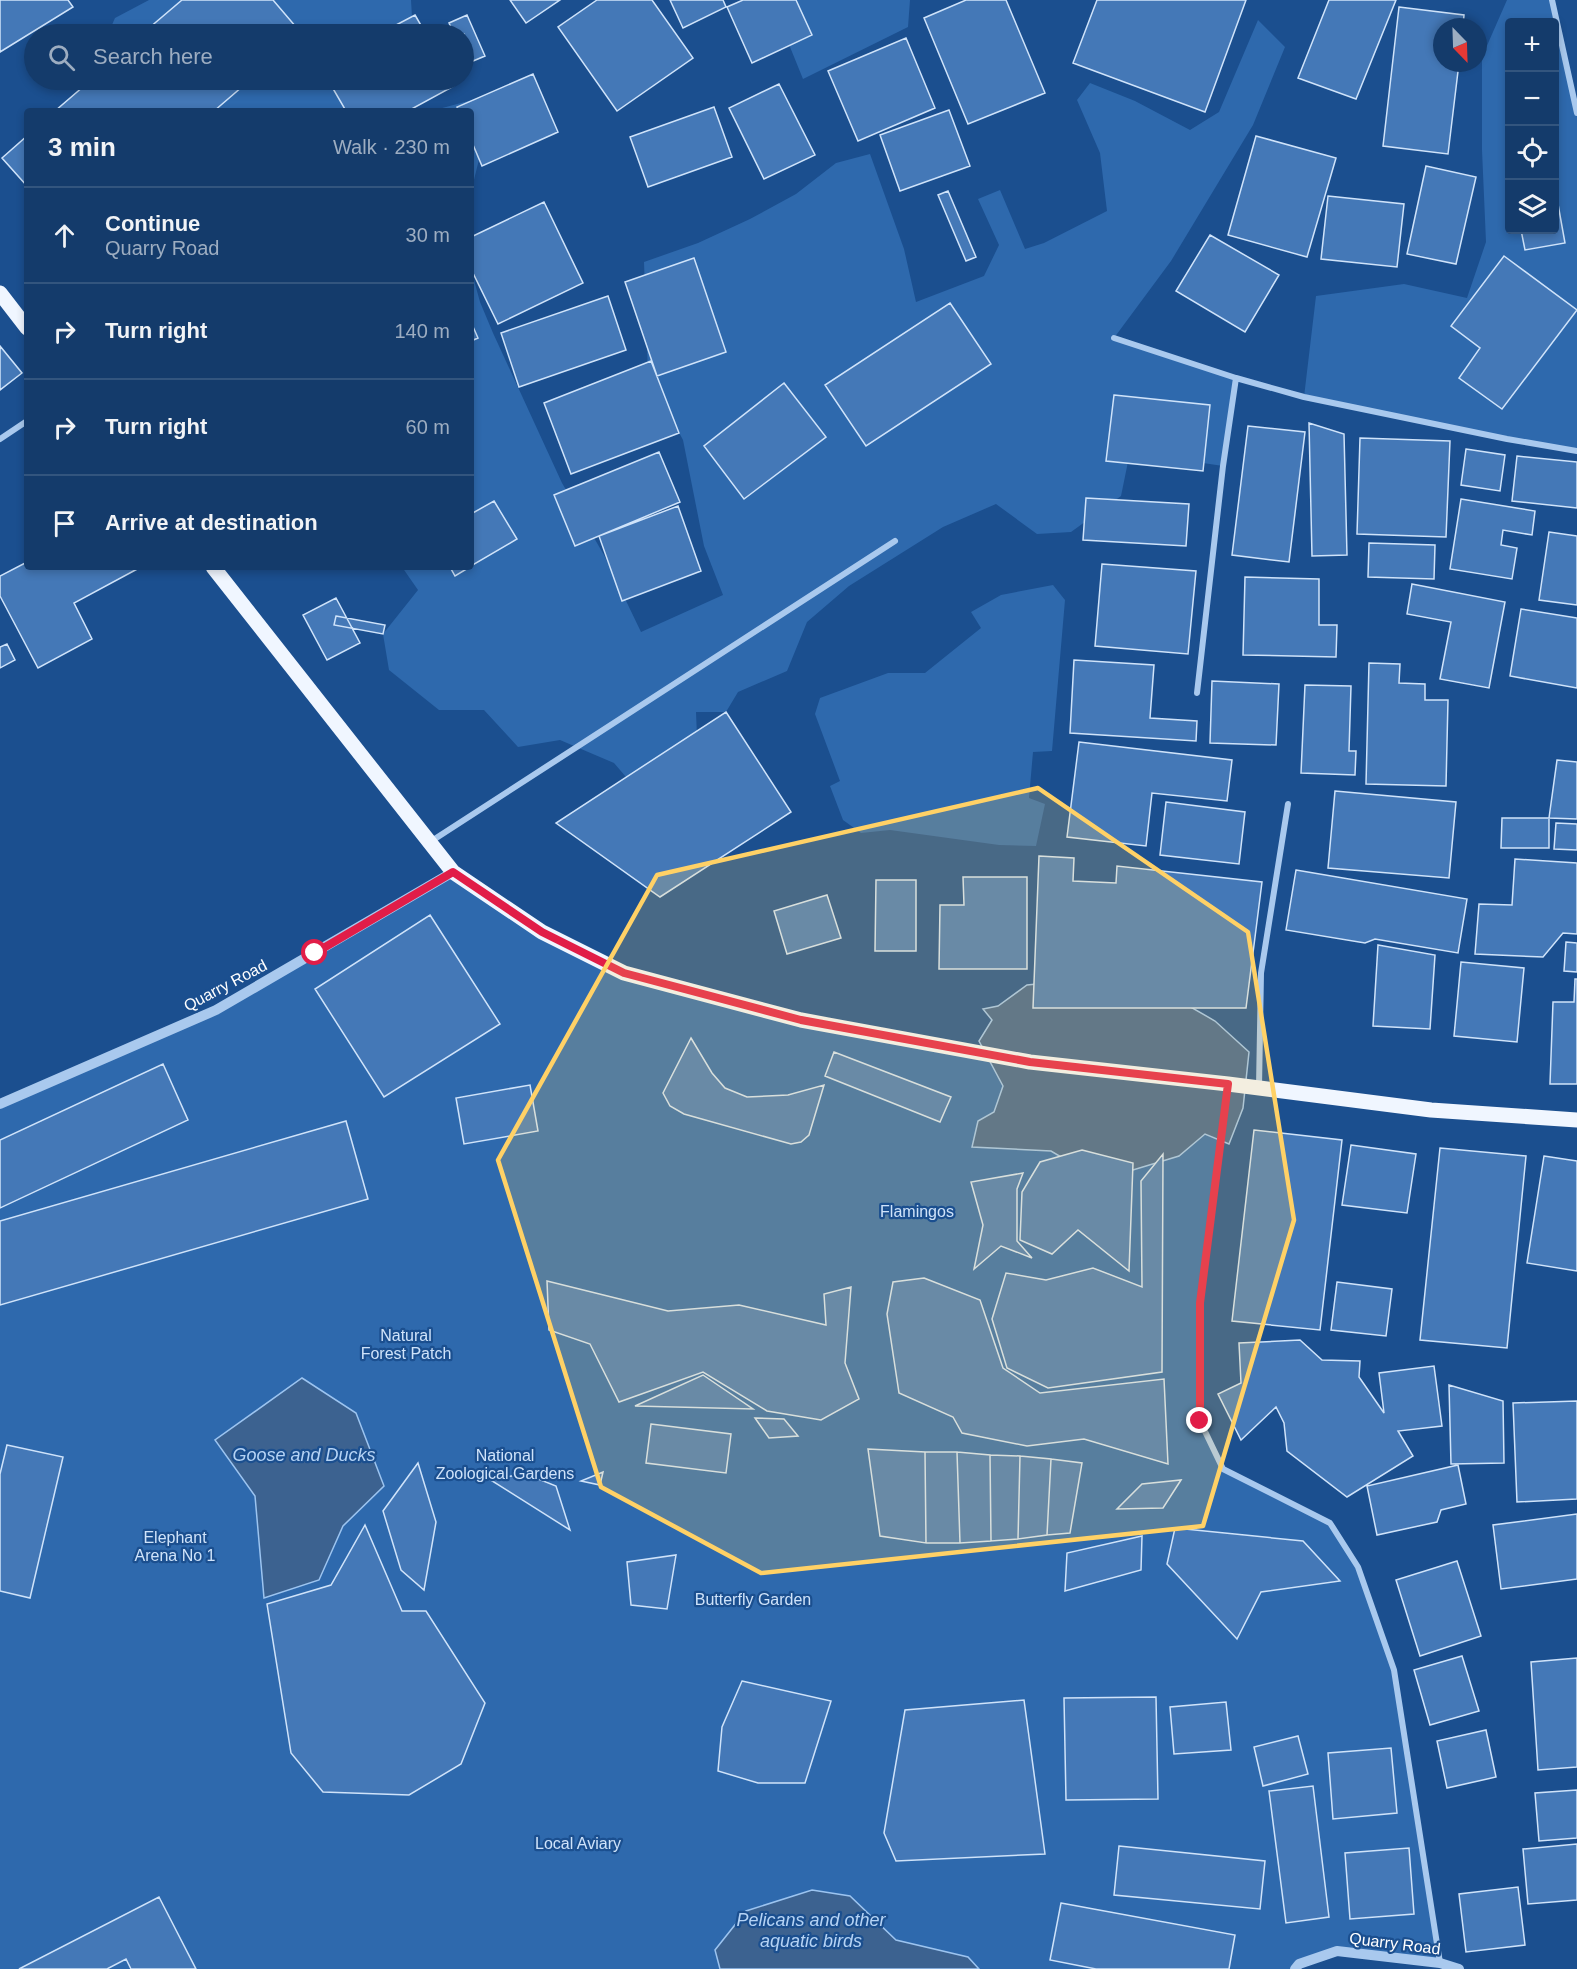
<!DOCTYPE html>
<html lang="en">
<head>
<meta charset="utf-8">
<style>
	:root { --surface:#143b6b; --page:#1d4271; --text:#f1f3f6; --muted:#9dadc1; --line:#33557e }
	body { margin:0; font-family:Helvetica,sans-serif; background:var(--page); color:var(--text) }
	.controls { position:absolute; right:18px; top:18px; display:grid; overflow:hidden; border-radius:6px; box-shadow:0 3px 9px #0003 }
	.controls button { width:54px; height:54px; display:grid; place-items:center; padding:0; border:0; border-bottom:2px solid var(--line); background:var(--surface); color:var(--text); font:30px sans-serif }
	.compass { position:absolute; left:1433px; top:18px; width:54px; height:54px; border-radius:50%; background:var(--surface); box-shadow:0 3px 9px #0003; rotate:157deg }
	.stop { position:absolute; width:18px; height:18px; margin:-14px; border:4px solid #e11d48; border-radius:50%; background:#fff }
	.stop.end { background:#e11d48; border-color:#fff; box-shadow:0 2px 6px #0008 }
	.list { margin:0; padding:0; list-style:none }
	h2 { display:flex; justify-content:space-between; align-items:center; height:78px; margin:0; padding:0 24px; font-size:26px }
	h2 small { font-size:20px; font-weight:400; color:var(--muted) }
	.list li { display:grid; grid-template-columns:39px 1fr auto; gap:18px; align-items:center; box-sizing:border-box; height:96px; padding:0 24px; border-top:2px solid var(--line) }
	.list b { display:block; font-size:22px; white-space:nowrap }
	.list p { margin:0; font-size:20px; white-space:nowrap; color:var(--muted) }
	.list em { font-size:20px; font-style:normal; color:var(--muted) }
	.icon { flex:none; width:33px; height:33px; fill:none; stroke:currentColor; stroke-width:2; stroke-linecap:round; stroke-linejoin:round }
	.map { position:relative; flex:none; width:1577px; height:1969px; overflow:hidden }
	.search { position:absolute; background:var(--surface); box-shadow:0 3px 9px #0003; left:24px; top:24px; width:450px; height:66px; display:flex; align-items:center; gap:15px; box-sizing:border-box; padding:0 21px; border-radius:33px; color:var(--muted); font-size:22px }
	.panel { position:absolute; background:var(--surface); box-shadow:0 3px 9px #0003; left:24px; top:108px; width:450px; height:462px; border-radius:6px }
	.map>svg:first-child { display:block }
	.green { fill:#2e69ad; fill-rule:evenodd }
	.water { fill:#3c6290; stroke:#9cc4f0; stroke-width:1.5 }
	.building { fill:#4478b7; stroke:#cfe3fa; stroke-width:1.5 }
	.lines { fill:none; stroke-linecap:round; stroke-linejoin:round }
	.minor { stroke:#a9c9ee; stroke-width:6 }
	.tertiary { stroke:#a9c9ee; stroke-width:10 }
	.primary { stroke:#f0f6ff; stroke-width:15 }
	.route { stroke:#e11d48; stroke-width:8 }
	.marked { fill:#ffd166; fill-opacity:0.2; stroke:#ffd166; stroke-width:4.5; stroke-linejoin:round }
	.labels { text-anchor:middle; stroke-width:4.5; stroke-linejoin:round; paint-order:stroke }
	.street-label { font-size:16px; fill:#fff; stroke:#1b4f8f }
	.park-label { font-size:16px; fill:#cfe3fa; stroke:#1b4f8f }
	.water-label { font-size:18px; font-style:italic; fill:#b5d3f5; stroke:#1b4f8f }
</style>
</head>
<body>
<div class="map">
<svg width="1577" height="1969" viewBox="0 0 1577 1969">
	<rect width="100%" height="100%" fill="#1b4f8f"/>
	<path class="green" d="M149,0h262l2,34h-305l7,-16z
		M771,0h139l-2,27 -105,52z
		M1507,0h45l25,113v338l-273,-54 12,-101 88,-12 63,14 19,-56 -4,-92v-93zM1510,22h44v208h-44z
		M1258,20l27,27 -32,78 -82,136 -57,77 122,40 -13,88 -93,-14 -9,44 -50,36 -34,2 -41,-30 -53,23 -94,59 -42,36 -20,49 -49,21 -12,20h-30l2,49 -41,52 -43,-50 -54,-23 -42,7 -34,-37h-45l-50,-40 -6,-36 35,-44 -16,-23h69v-298l9,33 13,31 69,150 42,72 37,77 82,-37 -19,-49 -21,-106 -35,-66 -4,-112 54,-19 52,-24 46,-25 40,-31 34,-9 34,95 12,53 68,-26 15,-31 -21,-46 22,-9 25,59 19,-6 63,-32 -7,-58 -23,-53 13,-17 45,18 55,29 29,-18z
		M95,80h275l-6,6 9,25h-235l-44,-9z
		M476,99l9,36 -14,57v-81h-40z
		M1053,585l12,15 -13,151 -19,1 -4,46 16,6 -9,42 -37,-1 -109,-15 -29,3 -18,-13 -13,-34 10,-5 -25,-67 5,-16 68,-25h37l56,-45 -10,-16 30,-17z
		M453,872l171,101 177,47 427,64 -28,219v118l23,48 107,54 28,44 36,103 46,293 -103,-12 -42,18h-1295v-865l216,-94z"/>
	<path class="water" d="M1067,981l108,17 40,23 34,31 -6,56 -14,36 -24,-10 -26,22 -79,24 -49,-29 -79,-4 6,-26 16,-9 9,-26 -24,-45 13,-21 -9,-11 15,-3 29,-21z
		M302,1378l54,35 28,73 -41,40 -24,54 -55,18 -9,-102 -40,-56z
		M812,1890l38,6 46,44 72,17 11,12h-259l-5,-19 31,-39z"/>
	<path class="building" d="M0,0h68l5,7 -73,45z
		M182,0h91l29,34h-160z
		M510,0h50l-34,23z
		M597,0h55l41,58 -76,53 -59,-84z
		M670,0h53l3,7 -43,21z
		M743,0h53l16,35 -60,28 -25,-56z
		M966,0h40l39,93 -77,31 -44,-106z
		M1097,0h149l-41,112 -132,-49z
		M1329,0h67l-40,99 -58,-21z
		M1399,7l65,8 -1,12h-21v36h17l-11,91 -65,-8z
		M415,15l11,19h-47z
		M467,15l18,41 -19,8 -2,-6v-24h-10l-5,-11z
		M906,38l29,70 -77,33 -30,-70z
		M533,74l25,58 -76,34 -11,-26v-29h-12l-2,-4z
		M91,80h159l-36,31h-159z
		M328,80h123l3,6 -46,25h-62z
		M779,84l36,71 -51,24 -35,-71z
		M714,107l18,50 -84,30 -18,-50z
		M949,110l21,56 -70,25 -20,-56z
		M27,136v50l-25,-28z
		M1256,136l80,22 -29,99 -79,-22z
		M1426,166l50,11 -20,87 -49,-10z
		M1554,182l11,61 -40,7 -4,-20h33z
		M948,191l28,66 -10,4 -28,-66z
		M1328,196l76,8 -7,63 -76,-8z
		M544,202l39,81 -85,41 -27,-55v-32z
		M1210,235l69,40 -34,57 -69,-41z
		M1504,256l73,54 -75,99 -43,-31 21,-30 -29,-22z
		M694,258l32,94 -69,24 -32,-94z
		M608,296l18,54 -107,37 -18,-54z
		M950,303l41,61 -125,82 -41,-61z
		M471,322l7,16 -7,3z
		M0,346l22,27 -22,17z
		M651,361l28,72 -108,41 -27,-71z
		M784,383l42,54 -82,62 -40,-53z
		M1114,395l96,10 -7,66 -97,-10z
		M1309,423l35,11 3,121 -35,1z
		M1248,426l57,6 -16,130 -57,-7z
		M1360,438l90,3 -4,96 -89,-3z
		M1466,449l39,6 -5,36 -39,-6z
		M659,452l21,50 -105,44 -21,-51z
		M1517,456l60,6v46l-65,-7z
		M1086,498l103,6 -3,42 -103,-6z
		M1461,499l74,12 -3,24 -29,-5 -2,15 16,3 -5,31 -62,-10z
		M494,501l23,38 -46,27v-52z
		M678,506l23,65 -79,30 -23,-65z
		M1549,532l28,4v69l-38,-5z
		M1369,543l66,2 -1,34 -66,-2z
		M27,562v5h114l-67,36 18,36 -54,29 -38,-72v-20z
		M1102,564l94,7 -8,83 -93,-8z
		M450,567h20l-15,9z
		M1245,577l74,2v46h18l-1,32 -93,-2z
		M1412,584l93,18 -16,86 -49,-9 11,-57 -44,-8z
		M336,598l24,45 -33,17 -24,-45z
		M1521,609l56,9v70l-67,-12z
		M336,616l49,9 -2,9 -49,-9z
		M7,644l8,16 -15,8v-21z
		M1074,660l80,5 -4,53 47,3 -1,20 -126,-8z
		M1369,663l31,1 -1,19 26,1v16h23l-2,86 -80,-2z
		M1212,681l67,3 -3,61 -66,-2z
		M1305,685l46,1 -2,65h7l-1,24 -54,-2z
		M726,712l65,100 -131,85 -104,-74z
		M1079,742l153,18 -5,41 -75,-8 -6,53 -79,-9z
		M1557,760l20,2v57l-28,-1z
		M1335,791l121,11 -7,76 -121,-10z
		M1166,802l79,10 -6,52 -79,-9z
		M1502,818h47v30h-48z
		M1556,823l21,1v26l-23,-1z
		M1039,856l35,2 -1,23 43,2 1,-17 145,16 -16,126h-213z
		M1515,859l62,4v71l-14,-1 -20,24 -68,-3 4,-50 33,1z
		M1296,870l171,29 -9,54 -83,-14 -10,4 -79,-13z
		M963,877h64v92h-88l1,-64h24z
		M876,880h40v71h-41z
		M827,895l14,43 -54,16 -13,-43z
		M430,915l70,109 -116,73 -69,-108z
		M1566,942l11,1v29l-13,-1z
		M1378,945l57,10 -5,74 -57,-3z
		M1461,962l63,6 -7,74 -63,-6z
		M1575,979h2v105h-27l3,-82h21z
		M691,1038l21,35 13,15 22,9 41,-2 36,-10 -15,50 -8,7 -10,2 -107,-30 -14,-8 -7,-13z
		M834,1052l117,45 -11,25 -115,-46z
		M163,1064l25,56 -188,88v-68z
		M530,1085l8,46 -74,13 -8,-46z
		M346,1121l22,78 -368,106v-84z
		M1254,1130l88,10 -22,190 -88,-9z
		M1351,1145l65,9 -9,59 -65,-8z
		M1440,1148l86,8 -19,192 -87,-8z
		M1082,1150l51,13 -4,108 -51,-41 -26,24 -32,-14 2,-48 18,-30z
		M1163,1154l-1,218 -114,16 -41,-20 -15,-49 14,-46 40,7 47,-12 49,19 -1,-106z
		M1544,1156l33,5v110l-50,-8z
		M1023,1173l-6,16v52l15,17 -31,-12 -27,23 9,-44 -12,-43z
		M924,1278l56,22 23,68 37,25 124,-14 4,85 -84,-25 -57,7 -65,-13 -9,-16 -54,-24 -12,-79 6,-32z
		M547,1281l121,30 71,-6 87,20 -2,-31 27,-7 -6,76 14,36 -38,21 -54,-9 -64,-39 -84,30 -29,-58 -41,-14z
		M1337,1282l55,7 -6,47 -55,-6z
		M1300,1340l22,20 38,1 -1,16 25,36 -5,-40 55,-7 8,60 -44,5 15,25 -66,41 -60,-46 -3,-28 -8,-16 -35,33 -23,-46 23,-11 -2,-40z
		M703,1375l50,34 -118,-3z
		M1449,1385l54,16 1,62 -53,1z
		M1577,1401v98l-60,3 -4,-99z
		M755,1418l29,1 14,17 -29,2z
		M651,1424l80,10 -5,39 -80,-10z
		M7,1445l56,12 -33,141 -30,-7v-117z
		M868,1449l57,3 1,91 -46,-7z
		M925,1452h32l3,91h-34z
		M957,1452l33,3 1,86 -31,2z
		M990,1455l30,1 -2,83 -27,2z
		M1020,1456l31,3 -4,76 -29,4z
		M1051,1459l31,4 -12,70 -23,2z
		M418,1463l18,59 -12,68 -23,-20 -18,-59z
		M1458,1465l8,39 -25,6 -4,12 -60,13 -10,-49z
		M603,1472l-3,13 -19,-4z
		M526,1474l30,12 14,44 -81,-51z
		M1181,1480l-18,28 -46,1 25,-25z
		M1577,1514v65l-76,10 -8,-64z
		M365,1525l37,86h24l59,92 -24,61 -52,31 -86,-3 -32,-39 -24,-149 64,-19z
		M1175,1528l128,13 37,40 -79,11 -24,47 -70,-75z
		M1142,1536l-1,34 -76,21 2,-38z
		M676,1555l-9,54 -36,-4 -4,-43z
		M1457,1561l24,75 -61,20 -24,-76z
		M1462,1656l17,55 -49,14 -16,-55z
		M1577,1658v109l-39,3 -7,-108z
		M742,1681l89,20 -26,82h-47l-40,-12 4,-44z
		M1156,1697l2,102 -92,1 -2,-102z
		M1024,1700l21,154 -149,7 -12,-28 21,-123z
		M1226,1702l5,48 -57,4 -4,-47z
		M1486,1730l10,47 -49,11 -10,-47z
		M1298,1736l10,38 -45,12 -9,-39z
		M1391,1748l6,65 -64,6 -5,-66z
		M1313,1786l16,131 -43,6 -17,-132z
		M1577,1790v48l-38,3 -4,-48z
		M1577,1844v56l-49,4 -5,-55z
		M1119,1846l146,15 -5,48 -146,-14z
		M1409,1848l5,66 -64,5 -5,-66z
		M1518,1887l7,58 -59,7 -7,-58z
		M159,1897l37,72h-65l-5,-10 -19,10h-88z
		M1061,1903l174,32 -6,34h-133l-46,-9z"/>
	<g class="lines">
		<path class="minor" d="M1552,0l25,113
			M1114,338l122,40 68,19 203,42 70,12
			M0,439l27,-18
			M1197,693l26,-227 13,-88
			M430,842l465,-301
			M1228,1086l-28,217v118l23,48 107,54 28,44 36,103 46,293
			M1259,1087l2,-114 27,-169"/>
		<path class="tertiary" d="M0,1104l216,-94 237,-138
			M1295,1969l4,-5 38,-13 103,12 19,6"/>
		<path class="primary" d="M0,293l27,35
			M213,567l240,305 89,60 82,41 177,47 229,42 198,22 203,26 146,10"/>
	</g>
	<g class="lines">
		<path class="route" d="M315,953l138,-81 89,60 82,41 177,47 229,42 198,22 -28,219v118"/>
	</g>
	<path class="marked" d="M1038,788l210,144 46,288 -91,306 -442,47 -160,-86 -103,-327 159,-285z"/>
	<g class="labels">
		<g class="street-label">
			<text transform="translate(225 985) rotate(-28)" y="6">Quarry Road</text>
			<text transform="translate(1395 1943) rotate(7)" y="6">Quarry Road</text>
		</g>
		<g class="park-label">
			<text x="917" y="1217">Flamingos</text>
			<text x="406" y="1341">Natural<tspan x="406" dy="18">Forest Patch</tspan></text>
			<text x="505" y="1461">National<tspan x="505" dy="18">Zoological Gardens</tspan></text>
			<text x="175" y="1543">Elephant<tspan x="175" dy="18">Arena No 1</tspan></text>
			<text x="753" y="1605">Butterfly Garden</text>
			<text x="578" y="1849">Local Aviary</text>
		</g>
		<g class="water-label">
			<text x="304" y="1461">Goose and Ducks</text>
			<text x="811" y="1926">Pelicans and other<tspan x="811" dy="21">aquatic birds</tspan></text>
		</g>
	</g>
</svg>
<div class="controls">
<button>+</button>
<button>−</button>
<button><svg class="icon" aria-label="locate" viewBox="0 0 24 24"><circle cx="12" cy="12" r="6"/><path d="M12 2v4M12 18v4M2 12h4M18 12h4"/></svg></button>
<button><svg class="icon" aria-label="layers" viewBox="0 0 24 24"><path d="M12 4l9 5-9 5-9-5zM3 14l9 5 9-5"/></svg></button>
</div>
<svg class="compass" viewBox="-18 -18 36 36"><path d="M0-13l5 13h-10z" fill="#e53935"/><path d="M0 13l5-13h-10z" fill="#9dadc1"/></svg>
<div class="stop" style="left:315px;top:953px"></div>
<div class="stop end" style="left:1200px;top:1421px"></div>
<div class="search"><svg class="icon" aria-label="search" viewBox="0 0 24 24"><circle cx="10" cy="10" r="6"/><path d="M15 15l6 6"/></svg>Search here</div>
<section class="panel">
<h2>3 min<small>Walk · 230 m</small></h2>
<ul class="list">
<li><svg class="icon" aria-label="ahead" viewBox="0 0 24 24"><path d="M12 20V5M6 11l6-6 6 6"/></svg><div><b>Continue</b><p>Quarry Road</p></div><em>30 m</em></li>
<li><svg class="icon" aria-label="right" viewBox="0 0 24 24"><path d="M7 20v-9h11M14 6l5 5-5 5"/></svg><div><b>Turn right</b></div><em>140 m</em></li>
<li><svg class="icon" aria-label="right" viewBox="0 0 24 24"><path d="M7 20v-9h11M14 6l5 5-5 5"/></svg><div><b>Turn right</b></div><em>60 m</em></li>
<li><svg class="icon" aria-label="arrive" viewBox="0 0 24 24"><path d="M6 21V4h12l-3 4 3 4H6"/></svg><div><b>Arrive at destination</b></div></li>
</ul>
</section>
</div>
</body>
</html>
